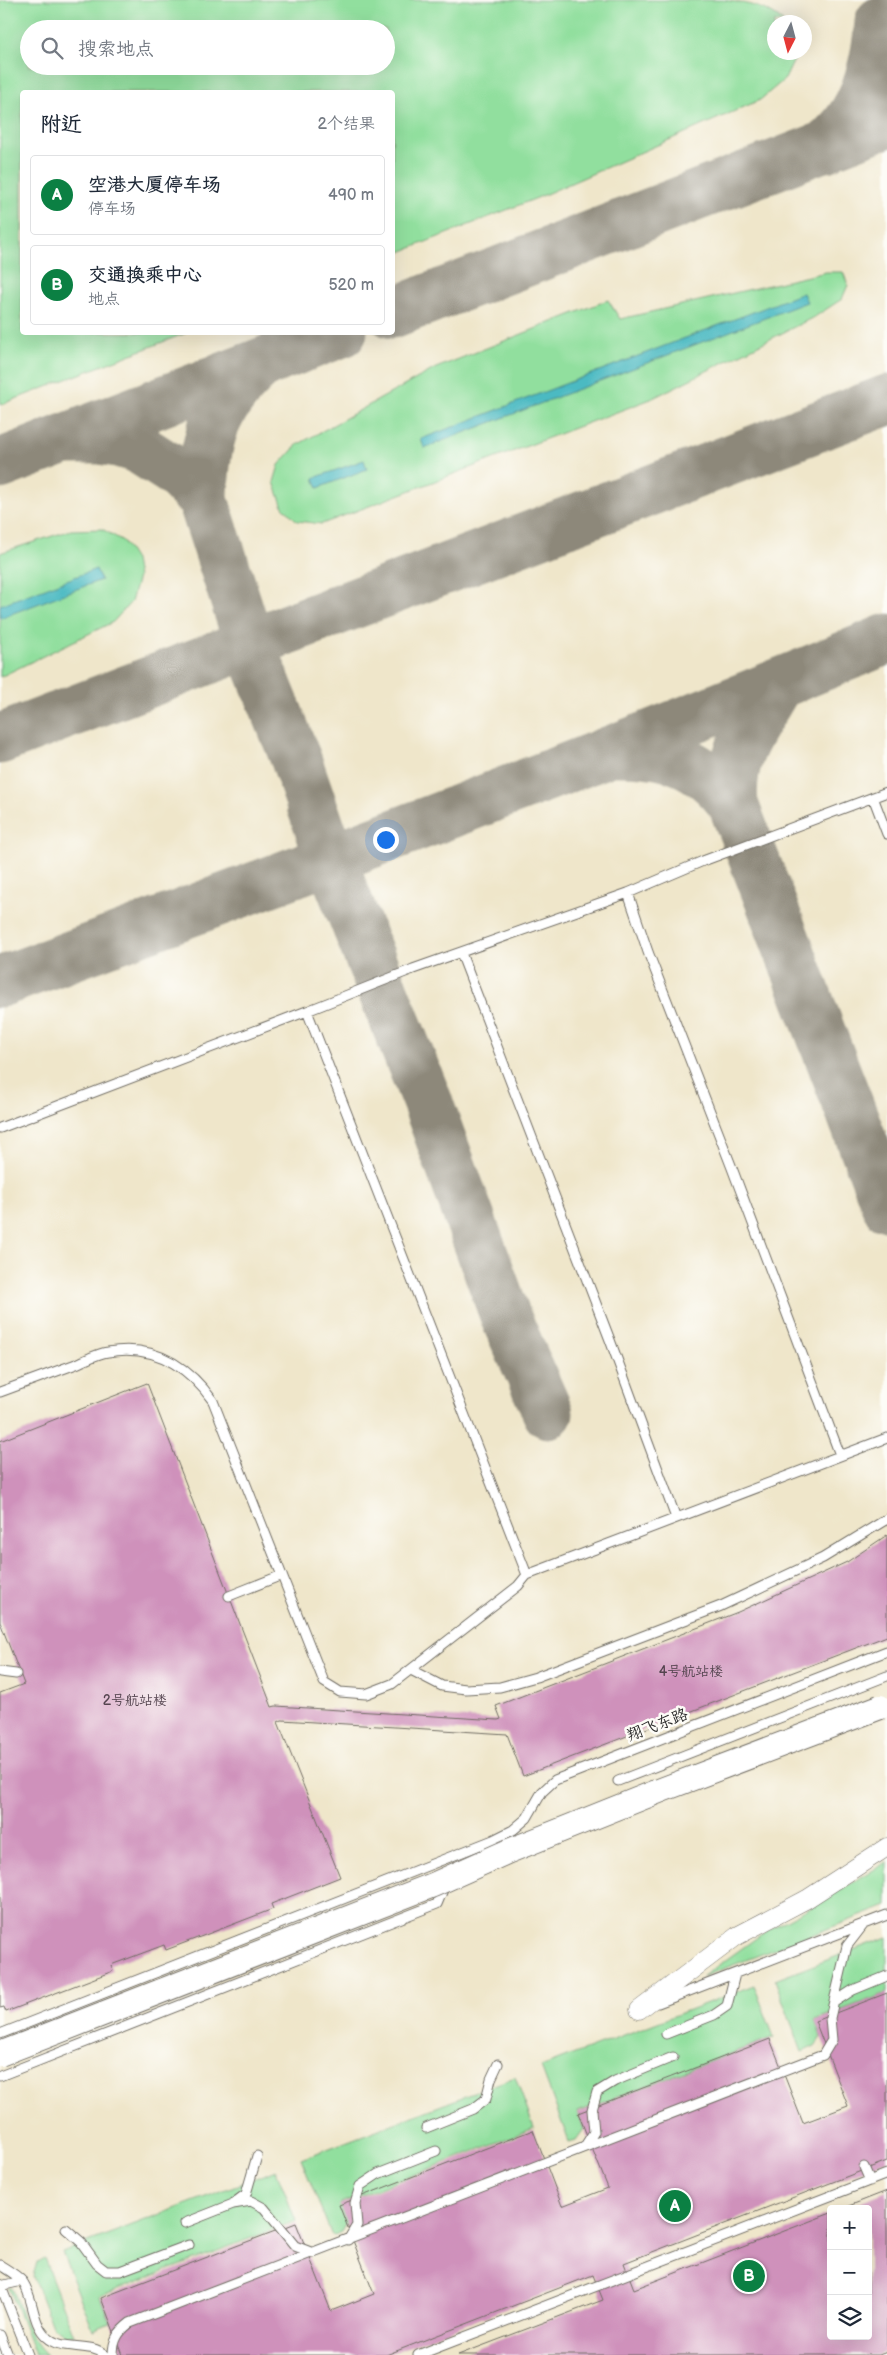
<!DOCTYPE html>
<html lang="zh">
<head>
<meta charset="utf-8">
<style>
	:root { --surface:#fff; --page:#f6f6f7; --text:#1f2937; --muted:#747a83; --line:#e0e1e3; --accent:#0b8043 }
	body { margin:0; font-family:"Balsamiq Sans","LXGW WenKai TC",sans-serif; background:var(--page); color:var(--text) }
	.controls { position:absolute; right:15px; bottom:15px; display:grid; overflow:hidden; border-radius:5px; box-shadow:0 5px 20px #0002 }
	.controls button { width:45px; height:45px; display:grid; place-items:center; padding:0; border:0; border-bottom:1px solid var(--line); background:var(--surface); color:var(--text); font:25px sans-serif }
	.compass { position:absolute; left:767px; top:15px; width:45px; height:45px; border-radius:50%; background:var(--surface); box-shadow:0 5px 20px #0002; rotate:186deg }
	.you { position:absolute; left:385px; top:839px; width:18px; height:18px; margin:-12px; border:4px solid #fff; border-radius:50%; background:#1a73e8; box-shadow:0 0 0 8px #1a73e833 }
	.badge { display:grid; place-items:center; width:32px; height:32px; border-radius:50%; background:var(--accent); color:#fff; font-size:16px; font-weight:700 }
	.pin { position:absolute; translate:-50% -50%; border:2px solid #fff; box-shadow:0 1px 5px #0006 }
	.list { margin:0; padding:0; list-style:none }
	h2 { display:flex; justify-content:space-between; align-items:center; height:65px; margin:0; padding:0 20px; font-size:21px }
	h2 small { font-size:16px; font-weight:400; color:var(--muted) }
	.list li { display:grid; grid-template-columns:32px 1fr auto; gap:15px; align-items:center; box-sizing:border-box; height:80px; margin:0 10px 10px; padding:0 10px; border:1px solid var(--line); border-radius:5px }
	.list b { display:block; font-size:19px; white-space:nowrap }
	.list p { margin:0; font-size:16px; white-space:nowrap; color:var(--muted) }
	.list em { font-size:16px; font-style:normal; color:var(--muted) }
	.icon { flex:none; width:28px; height:28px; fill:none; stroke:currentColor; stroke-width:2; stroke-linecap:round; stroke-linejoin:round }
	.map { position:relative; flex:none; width:887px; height:2355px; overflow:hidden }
	.search { position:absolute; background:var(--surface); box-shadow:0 5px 20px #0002; left:20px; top:20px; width:375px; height:55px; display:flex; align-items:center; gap:12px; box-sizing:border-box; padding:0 18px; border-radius:28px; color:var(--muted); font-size:19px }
	.panel { position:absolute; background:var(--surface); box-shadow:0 5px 20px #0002; left:20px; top:90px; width:375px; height:245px; border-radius:5px }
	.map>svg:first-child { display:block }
	.green { fill:#91df9e; stroke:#5e8564; fill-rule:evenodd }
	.water { fill:#4bbac2; stroke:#3b7276 }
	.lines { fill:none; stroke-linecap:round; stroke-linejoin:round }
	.taxiway { stroke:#8d887a; stroke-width:51 }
	.building { fill:#cf91bb }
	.service-casing { stroke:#706c63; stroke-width:11 }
	.minor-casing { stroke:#706c63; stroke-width:19 }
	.service { stroke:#fff; stroke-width:9 }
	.minor { stroke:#fff; stroke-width:18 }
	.secondary-bridge-casing { stroke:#706c63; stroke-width:26; stroke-linecap:butt }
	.secondary-bridge { stroke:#fff; stroke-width:24 }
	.labels { text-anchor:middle; stroke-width:5; stroke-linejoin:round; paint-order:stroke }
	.number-label { font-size:14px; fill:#54444f }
	.street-label { font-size:16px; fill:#2b2b2b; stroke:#fdfcf7 }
</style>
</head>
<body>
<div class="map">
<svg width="887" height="2355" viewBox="0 0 887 2355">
	<rect width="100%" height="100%" fill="#fdfcf7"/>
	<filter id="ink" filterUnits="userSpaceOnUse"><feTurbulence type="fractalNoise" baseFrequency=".02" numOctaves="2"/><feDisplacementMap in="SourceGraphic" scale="10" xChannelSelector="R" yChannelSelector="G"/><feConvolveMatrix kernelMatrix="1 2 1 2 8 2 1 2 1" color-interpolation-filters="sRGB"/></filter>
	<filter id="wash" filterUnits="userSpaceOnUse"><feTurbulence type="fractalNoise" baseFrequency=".0096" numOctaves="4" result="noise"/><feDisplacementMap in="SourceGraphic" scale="20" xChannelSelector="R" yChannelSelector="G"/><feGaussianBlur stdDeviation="1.12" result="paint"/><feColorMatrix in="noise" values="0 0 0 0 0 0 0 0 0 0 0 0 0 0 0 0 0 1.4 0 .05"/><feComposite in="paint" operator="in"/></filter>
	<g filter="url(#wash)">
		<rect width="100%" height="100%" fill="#efe6ca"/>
		<path class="green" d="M5,0h719c25,4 41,6 60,22h-10v30l22,1v3l-11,23 -25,21 -223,98 -144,57 -1,-163h-370v240l164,1 -186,72v-404zM29,29h357v37h-357z
			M826,272h17l5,13 -6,14 -26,17 -165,83 -329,125 -25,-3 -14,-14 -9,-25 5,-17 18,-20 139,-77 172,-68 12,19z
			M102,529l21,12 12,19 3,17 -7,25 -18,20 -113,55v-124l71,-23z
			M887,1862v44l-185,71 64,-46 43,-23z
			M887,1937v56l-72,27 6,17 -6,9 -13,6 -27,-72z
			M754,1985l20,52 -196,75 6,17 -8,11 -7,2 -28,-75z
			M515,2077l19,51 -193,75 6,18 -6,11 -9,4 -31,-77z
			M276,2170l20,51 -196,75 10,27 -17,7 -31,-78z
			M44,2258l30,78h-9l-13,-10 -19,-50 4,-14z
			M12,2287c9,23 16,51 35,68h-12l-26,-67z"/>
		<path class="water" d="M803,293l4,9 -383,146 -3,-9z
			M364,460l3,9 -49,19 -4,-10z
			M96,569l5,11 -101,38v-13z"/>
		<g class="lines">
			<path class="taxiway" d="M826,147c7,-8 15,-15 21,-23 22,-28 30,-67 33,-102
				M392,313l495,-191
				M64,439h36l18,3 20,6 39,25 26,27 46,142 48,120 33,96 97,243 79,217 42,95
				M0,464l342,-132
				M203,500c1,-63 10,-92 57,-135
				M0,739l887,-339
				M613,751c52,-1 88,9 120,53l154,402
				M733,804c-5,-52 21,-77 44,-119
				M0,982c297,-110 595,-221 887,-343"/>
		</g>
		<g id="blocks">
			<path class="building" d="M147,1383l125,324 4,-1 222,14 3,-1 -5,-13 242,-94 109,-50 40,-27v101l-364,140 -16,-42 -225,-14 -4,2 62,155 -69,27 2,5 -107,41 -2,-5 -53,20 2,6 -107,41 -2,-5 -4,1v-315l24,-9 -24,-62v-181z
				M887,1993v168l-263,102 10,26 197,-76v123h37v-127h-27l46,-18v161l-8,3h-421l145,-55 -10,-25 -207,80h-263l-22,-57 195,-75 35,88 43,-17 -35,-89 194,-75 29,76 46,-18 -30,-75 192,-74 33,84 45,-17 -33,-85z"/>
		</g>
	</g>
	<g filter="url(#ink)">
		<use href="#blocks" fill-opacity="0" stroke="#706c63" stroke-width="1"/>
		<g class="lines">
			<g class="service-casing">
				<path id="service" d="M873,797l14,37
					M628,893l20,59 84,216 108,287
					M461,953l149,387 66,178
					M0,1128l307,-117
					M0,1392c25,-9 51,-19 76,-28 10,-4 22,-11 32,-12 46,-8 80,14 105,49l111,281 16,10 26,2 26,-10 126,-98 9,-11 -220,-564 106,-42 215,-76 75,-32 184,-69
					M527,1575l360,-137
					M229,1596l53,-21
					M411,1670l31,16 24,3 34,-2 36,-10 185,-71 102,-48 64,-39
					M0,1672l16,2
					M618,1781l269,-105
					M836,2001l17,-11 34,-14
					M658,2003l229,-88
					M0,2034l493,-194 20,-10 14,-12 15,-26 13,-12 332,-129
					M666,2034l48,-19 13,-9 8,-32
					M0,2076l437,-172 8,-19
					M426,2128l47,-19 13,-10 5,-20 7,-15
					M585,2146l9,-14 -2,-22 5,-18 18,-11 58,-24
					M864,2167l6,14
					M234,2203l12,-9 11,-38
					M185,2223l48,-19 18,-3 13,7 31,38 18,7
					M66,2229l15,13 16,22 9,7h14l69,-26
					M348,2240l9,-15 -2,-22 5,-17 18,-12 58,-23
					M0,2265c6,4 17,10 22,16 12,15 9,42 25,56 16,15 42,4 58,18
					M0,2284l28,71
					M0,2286l22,-5
					M0,2335l8,20
					M113,2355c0,-15 5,-23 17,-32l693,-268 9,-15 -2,-22 17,-72 17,-22
					M418,2355l469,-181"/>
			</g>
			<g class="minor-casing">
				<path id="minor" d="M639,2010l98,-74 70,-37 80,-52"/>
			</g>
			<use href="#service" class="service"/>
			<use href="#minor" class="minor"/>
			<g class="secondary-bridge-casing">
				<path id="secondary-bridge" d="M0,2054l433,-169 76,-34 155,-62 216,-82"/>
			</g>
			<use href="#secondary-bridge" class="secondary-bridge"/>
		</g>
	</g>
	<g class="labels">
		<g class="number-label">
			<text x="691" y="1676">4号航站楼</text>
			<text x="135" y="1705">2号航站楼</text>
		</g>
		<g class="street-label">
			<text transform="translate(657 1724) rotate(-21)" y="6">翔飞东路</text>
		</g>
	</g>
</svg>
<div class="controls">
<button>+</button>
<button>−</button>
<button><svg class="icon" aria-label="layers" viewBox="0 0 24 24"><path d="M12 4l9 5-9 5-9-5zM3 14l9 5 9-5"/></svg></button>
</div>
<svg class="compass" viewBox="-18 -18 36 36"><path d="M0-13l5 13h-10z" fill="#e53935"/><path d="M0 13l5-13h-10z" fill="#747a83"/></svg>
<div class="you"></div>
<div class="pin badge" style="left:675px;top:2206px">A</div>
<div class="pin badge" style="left:749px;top:2276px">B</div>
<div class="search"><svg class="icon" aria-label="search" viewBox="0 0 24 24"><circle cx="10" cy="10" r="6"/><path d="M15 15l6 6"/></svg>搜索地点</div>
<section class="panel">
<h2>附近<small>2个结果</small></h2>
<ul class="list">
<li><span class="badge">A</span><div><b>空港大厦停车场</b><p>停车场</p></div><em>490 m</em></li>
<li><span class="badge">B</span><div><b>交通换乘中心</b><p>地点</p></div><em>520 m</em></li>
</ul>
</section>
</div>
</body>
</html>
